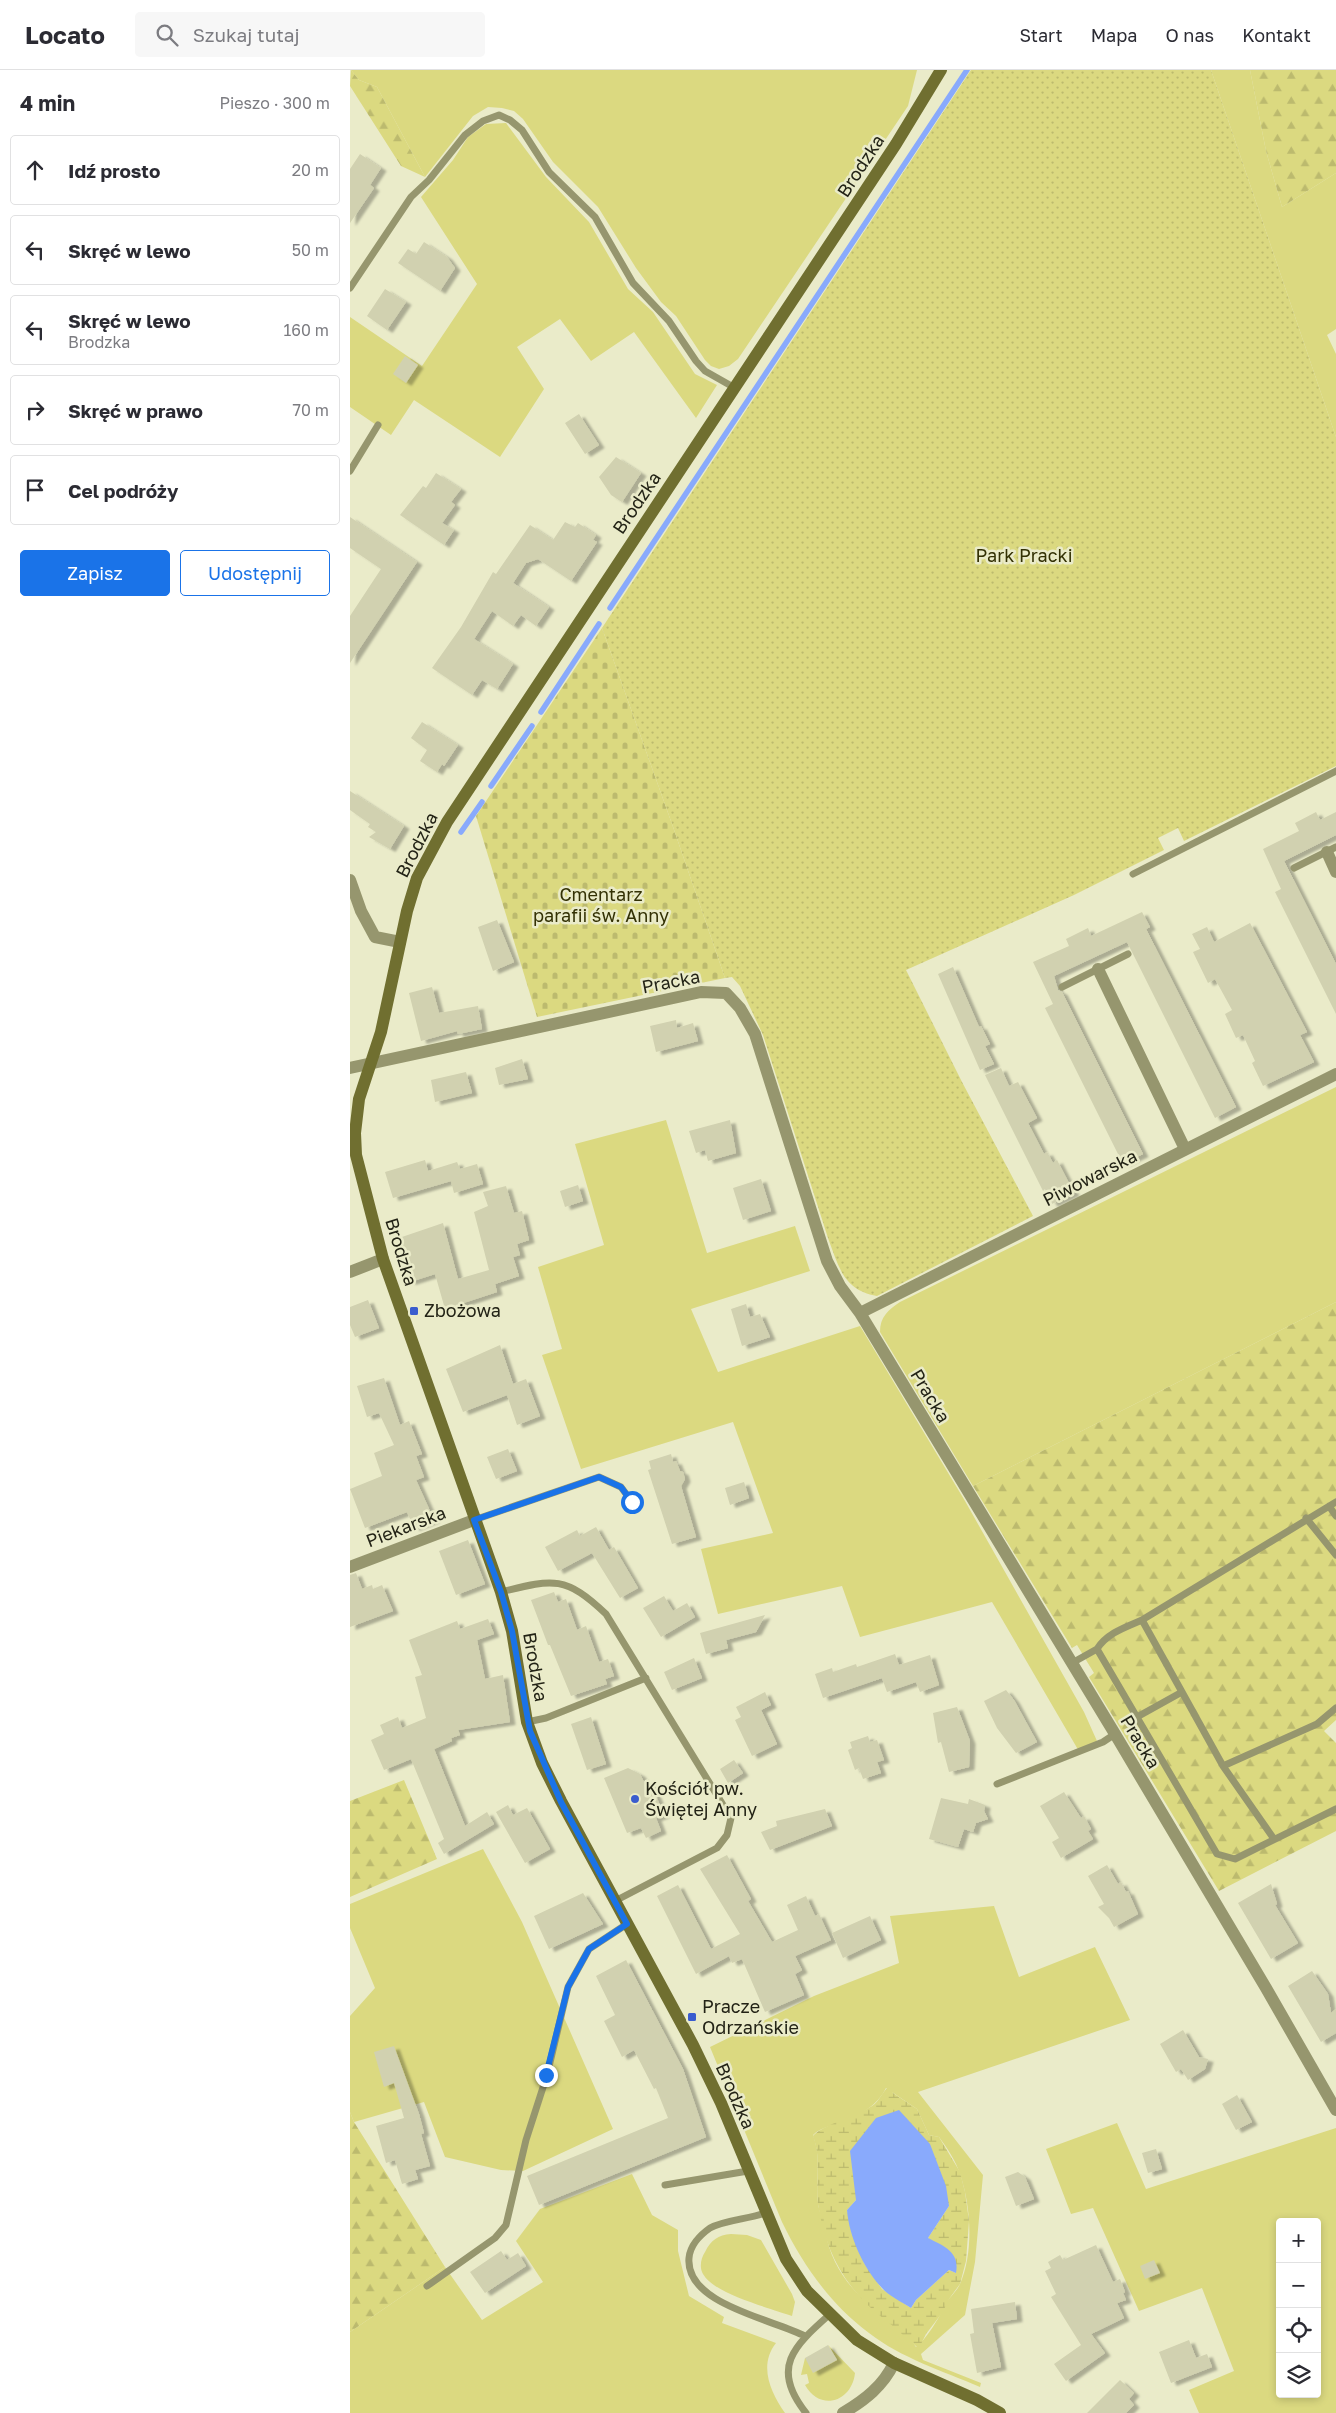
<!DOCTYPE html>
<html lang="pl">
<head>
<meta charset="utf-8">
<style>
	:root { --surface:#fff; --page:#f7f7f7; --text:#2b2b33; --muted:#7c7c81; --line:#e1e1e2; --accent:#1a73e8 }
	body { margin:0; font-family:"Golos Text",sans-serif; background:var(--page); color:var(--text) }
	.controls { position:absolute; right:15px; bottom:15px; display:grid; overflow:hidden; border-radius:5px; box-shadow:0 2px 8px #0003 }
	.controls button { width:45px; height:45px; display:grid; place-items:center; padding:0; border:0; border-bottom:1px solid var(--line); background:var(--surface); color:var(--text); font:25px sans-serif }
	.stop { position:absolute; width:15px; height:15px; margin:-11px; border:4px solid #1a73e8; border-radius:50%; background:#fff }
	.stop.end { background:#1a73e8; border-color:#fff; box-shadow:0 1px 5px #0008 }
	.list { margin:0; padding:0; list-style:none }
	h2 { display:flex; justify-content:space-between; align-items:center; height:65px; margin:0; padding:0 20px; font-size:21px }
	h2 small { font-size:16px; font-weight:400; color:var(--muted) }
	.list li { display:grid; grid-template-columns:32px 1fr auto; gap:15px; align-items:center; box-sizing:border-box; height:70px; margin:0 10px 10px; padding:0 10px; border:1px solid var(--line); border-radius:5px }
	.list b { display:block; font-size:19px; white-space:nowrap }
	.list p { margin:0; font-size:16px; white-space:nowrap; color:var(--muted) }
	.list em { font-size:16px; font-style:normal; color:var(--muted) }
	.actions { display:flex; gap:10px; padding:15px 20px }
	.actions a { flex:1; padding:11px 0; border:1px solid var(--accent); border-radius:5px; text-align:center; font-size:18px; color:var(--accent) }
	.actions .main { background:var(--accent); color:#fff }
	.icon { flex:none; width:28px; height:28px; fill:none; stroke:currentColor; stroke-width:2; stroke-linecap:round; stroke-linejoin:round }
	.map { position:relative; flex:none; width:986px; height:2343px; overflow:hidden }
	header { display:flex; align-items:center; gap:30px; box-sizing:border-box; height:70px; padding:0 25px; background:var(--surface); border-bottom:1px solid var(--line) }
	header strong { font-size:24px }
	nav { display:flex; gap:28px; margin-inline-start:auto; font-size:18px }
	.search { width:350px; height:45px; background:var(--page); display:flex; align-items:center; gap:12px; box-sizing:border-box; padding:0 18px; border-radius:5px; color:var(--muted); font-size:19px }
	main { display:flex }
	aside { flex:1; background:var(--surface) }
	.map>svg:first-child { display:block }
	.green { fill:#dbd980; fill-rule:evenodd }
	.forest { fill:url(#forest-firs) }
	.wetland { fill:url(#wetland-marsh); fill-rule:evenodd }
	.cemetery { fill:url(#cemetery-stones) }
	.park { fill:url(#park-dots) }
	.water { fill:#89aafc }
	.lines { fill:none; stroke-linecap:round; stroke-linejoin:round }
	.stream { stroke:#89aafc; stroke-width:5.5 }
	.building { fill:#d1d1b0; filter:url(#shadow) }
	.lane { stroke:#96966e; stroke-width:7 }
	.street { stroke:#96966e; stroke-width:12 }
	.secondary { stroke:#706f30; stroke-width:12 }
	.route { stroke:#1a73e8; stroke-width:6 }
	.poi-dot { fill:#3a5cce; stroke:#eaebc9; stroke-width:2 }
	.labels { text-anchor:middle; stroke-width:5; stroke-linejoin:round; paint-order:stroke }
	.street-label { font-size:18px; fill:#232316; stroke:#eaebc9 }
	.park-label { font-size:18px; fill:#333104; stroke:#eaebc9 }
	.poi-label { font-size:18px; fill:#232316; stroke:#eaebc9; text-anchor:start }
</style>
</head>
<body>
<header>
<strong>Locato</strong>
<div class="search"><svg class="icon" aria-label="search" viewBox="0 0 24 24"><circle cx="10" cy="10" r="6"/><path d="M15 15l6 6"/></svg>Szukaj tutaj</div>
<nav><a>Start</a><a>Mapa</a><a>O nas</a><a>Kontakt</a></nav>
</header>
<main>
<aside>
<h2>4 min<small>Pieszo · 300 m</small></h2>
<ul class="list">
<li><svg class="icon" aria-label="ahead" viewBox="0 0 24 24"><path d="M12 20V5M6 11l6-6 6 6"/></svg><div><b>Idź prosto</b></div><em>20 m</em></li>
<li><svg class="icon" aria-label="left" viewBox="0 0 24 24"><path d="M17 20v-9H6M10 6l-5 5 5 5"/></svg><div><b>Skręć w lewo</b></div><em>50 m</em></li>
<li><svg class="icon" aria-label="left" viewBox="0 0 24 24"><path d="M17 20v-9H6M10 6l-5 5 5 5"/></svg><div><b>Skręć w lewo</b><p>Brodzka</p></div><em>160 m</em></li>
<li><svg class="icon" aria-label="right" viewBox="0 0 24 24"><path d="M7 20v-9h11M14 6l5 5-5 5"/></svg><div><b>Skręć w prawo</b></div><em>70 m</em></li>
<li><svg class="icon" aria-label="arrive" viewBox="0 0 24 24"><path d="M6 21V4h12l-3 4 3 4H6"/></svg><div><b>Cel podróży</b></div></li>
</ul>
<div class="actions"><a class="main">Zapisz</a><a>Udostępnij</a></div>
</aside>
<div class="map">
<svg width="986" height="2343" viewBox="0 0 986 2343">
	<defs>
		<pattern id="forest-firs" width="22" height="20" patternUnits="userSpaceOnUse" patternTransform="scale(1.25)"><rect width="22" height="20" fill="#dbd980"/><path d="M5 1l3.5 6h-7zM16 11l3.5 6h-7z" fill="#bcba6e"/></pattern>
		<pattern id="wetland-marsh" width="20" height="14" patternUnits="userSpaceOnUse" patternTransform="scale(1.25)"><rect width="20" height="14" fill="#dbd980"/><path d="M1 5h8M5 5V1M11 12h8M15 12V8" fill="none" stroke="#bcba6e"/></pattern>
		<pattern id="cemetery-stones" width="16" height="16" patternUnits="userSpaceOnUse" patternTransform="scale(1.25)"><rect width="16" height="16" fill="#dbd980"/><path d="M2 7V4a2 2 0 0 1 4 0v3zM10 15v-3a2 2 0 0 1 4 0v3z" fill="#bcba6e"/></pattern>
		<pattern id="park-dots" width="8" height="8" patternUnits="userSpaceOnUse" patternTransform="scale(1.25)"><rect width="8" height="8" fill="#dbd980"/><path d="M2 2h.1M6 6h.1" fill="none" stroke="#bcba6e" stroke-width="1.8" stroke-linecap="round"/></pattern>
		<filter id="shadow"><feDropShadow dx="5.5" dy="3" stdDeviation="1" flood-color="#0004"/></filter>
	</defs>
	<rect width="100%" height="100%" fill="#eaebc9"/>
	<path class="green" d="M1,0h566l-9,36 -170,253 -9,7 -10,3 -8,-3 -6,-6 -29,-44 -15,-14 -25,-34 -38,-61 -45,-45 -30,-43 -9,-8 -12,-3 -14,-1 -15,9 -48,61 -48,-90 -18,-7z
		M861,0h39l16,81 16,56 54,-34v156l-9,6 9,19v83z
		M156,53l40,54 43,45 39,67 25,23 42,62 22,11 -21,33 -62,-86 -43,29 -31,-42 -43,28 27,42 -44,68 -86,-57 -23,35 -41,-28v-90l72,49 55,-82 -56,-87 32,-37 15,-23 18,-13z
		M986,1017v215l-363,184 -93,-154c0,-15 8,-22 20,-30z
		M316,1050l41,133 88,-27 15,45 -119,38 27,63 142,-46 105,175 119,211 13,29 -17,12 -88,-151 -132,35 -18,-51 -124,28 -17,-65 72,-16 -40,-111 -152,47 -39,-114 20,-6 -24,-82 66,-22 -29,-101z
		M133,1779l39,73 91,207 -90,42 -22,-1 -56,-13 -21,-55 -70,20 -4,-10v-96l25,-28 -25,-60v-24z
		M644,1836l25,71 76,-30 35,73 -212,72 65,83 -8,87 -10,53 -44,39 2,6 58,23 -1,4c-37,-16 -79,-29 -111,-54 -39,-29 -66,-68 -87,-111l-72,-175 104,-51 85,-33 -9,-47zM536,2018l31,21 12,26 10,2c8,11 17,24 21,37 11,32 14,78 0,110 -4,9 -12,14 -16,22 -3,10 -20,36 -28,41l-5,-7c-39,-33 -78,-57 -86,-111 -2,-9 -6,-17 -7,-26 -3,-24 4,-43 -5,-68 8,-8 19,-9 29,-13 18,-7 36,-17 44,-34z
		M767,2053l29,66 190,-61v285h-137l-10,-23 45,-19 -32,-83 -63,23 -46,-103 -22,6 -25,-65zM930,2152h37v172h-37z
		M282,2104l20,41 26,15v21l11,45 35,21 -2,6 54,20c-18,23 -5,50 9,70h-435v-81l95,-65 37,53 61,-38 -27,-41 24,-32z
		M381,2164l16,1 14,5 31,54 3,8 -3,14c-22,-8 -78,-22 -89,-42 -4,-7 -2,-16 2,-22 6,-12 13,-17 26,-18z
		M478,2275l27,28c-3,29 -35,39 -50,12l4,-2 -2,-9 -6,1 4,-17 32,2z"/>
	<path class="forest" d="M1,0l8,10 18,7 48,90 -24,-11 -51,-80z
		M900,0h86v103l-54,34 -16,-56z
		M986,1232v418l-12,11 12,12v88l-117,60 -130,-214 5,-4 -17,-28 -5,3 -99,-162z
		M54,1710l33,79 -87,38v-96z
		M0,2042l4,10 91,145 -95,65z"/>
	<path class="wetland" d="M540,2016l3,7 24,16 12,26 10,2 21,35 5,20 4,29 -3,40 -6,23 -11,15 -7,14 -16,21 -7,14c-4,-2 -28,-24 -35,-29 -39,-30 -59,-68 -66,-115 -3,-25 4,-43 -5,-68 9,-11 44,-20 59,-30 8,-5 10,-15 18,-20zM506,2130l93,6 -21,32 28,35 -7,-3 -33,30 -5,8 -29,-19 -18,-26 -17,-53z"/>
	<path class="cemetery" d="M252,558l70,196 53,154 -188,39 -61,-201z"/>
	<path class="park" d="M621,0h240l125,367v329l-152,75 -6,-13 -20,10 6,12 -90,45 -168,75 56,112 71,134 -156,80c-34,-6 -38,-29 -49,-58l-65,-203 -23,-49 -8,-9 -7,1 -53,-154 -70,-196z"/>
	<path class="water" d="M549,2040l31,34 16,42 3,20 -21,32c16,8 32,14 28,35l-7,-3 -33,30 -5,8c-9,-6 -22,-12 -29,-20 -19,-20 -33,-52 -35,-78l9,-10 -6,-49 26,-33z"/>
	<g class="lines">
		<path class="stream" d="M260,538l357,-538
			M191,642l58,-88
			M141,716l41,-60
			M111,762l21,-30"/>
	</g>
	<path class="building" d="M10,84l21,14 -11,17 4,3 -24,35v-54z
		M74,172l23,15 8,11 -15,23 -42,-28 10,-14 8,5z
		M35,219l21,13 -19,28 -20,-14z
		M55,286l13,9 -12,18 -13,-9z
		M229,344l20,31 -14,9 -20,-31z
		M266,387l25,16 -19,29 -11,-7 -12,-18z
		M86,403l25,16 -10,13 4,3 -13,18 12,7 -10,15 -44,-30 23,-29 3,2z
		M0,447l67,45 -67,101v-47l31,-47 -31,-21z
		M215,452l10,5 3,-4 18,12 -3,5 4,2 -26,39 -33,-22 -12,4 -13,20 36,24 -13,19 -15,-11 -8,11 -21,-15 -18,28 39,25 -16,25 -15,-9 -10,15 -40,-27 29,-41 32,-55 3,2 34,-49 23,15z
		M72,652l36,23 -14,21 -2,-2 -5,8 -17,-11 7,-11 -16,-12z
		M0,721l54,35 -14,23 -21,-12 7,-5 -8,-5 2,-3 -20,-14z
		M966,742l4,8 16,-8v23l-52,26 52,103v50l-61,-122 6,-3 -18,-40 36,-18 -4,-8z
		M792,842l8,15 -4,2 90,178 -21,11 -88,-176 -73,34 4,14 4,2 81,162 -20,10 -78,-156 8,-4 -20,-42 36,-16 -3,-7 22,-11 3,8z
		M147,850l17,42 -21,9 -15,-44z
		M900,853l57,109 -7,3 14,27 -51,24 -11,-23 3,-2 -12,-26 -7,3 -11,-24 7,-4 -17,-31 -7,4 -15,-31 7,-3 -8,-15 15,-7 7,15z
		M603,897l26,60 2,-1 9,18 -5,2 9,18 -14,6 -42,-96z
		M82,917l7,26 39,-7 4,23 -24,5 -1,-3 -36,10 -12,-48z
		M326,950l1,8 16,-5 5,18 -42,11 -6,-26z
		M172,989l6,20 -29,6 -4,-17z
		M651,998l8,18 9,-4 19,36 -9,5 16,31 3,-2 6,11 4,-3 17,33 -22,11 -7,-15 -2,2 -58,-116z
		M116,1002l6,21 -37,9 -4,-22z
		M380,1050l6,33 -28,8 -3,-11 -9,3 -7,-22z
		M75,1090l3,11 29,-9 3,7 17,-5 6,20 -29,9 -3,-12 -58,17 -8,-26z
		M411,1109l10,32 -28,9 -10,-32z
		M228,1115l5,16 -18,6 -5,-16z
		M156,1116l8,27 8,-2 7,29 -12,4 3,11 -7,2 6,19 -24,8 2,8 -52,17 -10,-35 -25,8 -5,-16 3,-1 -9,-27 44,-15 15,56 31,-9 -15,-58 14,-6 -5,-14z
		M18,1230l11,28 -24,9 -5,-12v-18z
		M396,1234l4,13 10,-3 10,23 -28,9 -11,-37z
		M150,1275l13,39 13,-5 14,37 -23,9 -10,-30 -44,17 -17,-43z
		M34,1308l16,47 9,-4 13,33 -6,2 8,21 -8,3 18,40 -20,8 -7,-16 -42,16 -15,-39 32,-13 -8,-23 20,-8 -15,-32 -12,4 -10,-31z
		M158,1379l9,22 -21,8 -9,-22z
		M321,1384l2,8 3,-1 4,10 3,1 2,7 -4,7 15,51 -24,7 -24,-74 3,-1 -2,-8z
		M394,1412l5,16 -19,7 -5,-17z
		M246,1457l13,23 5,-3 24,41 -18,10 -28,-45 -34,18 -13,-24 32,-17 3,6z
		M118,1470l17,44 -29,11 -17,-44z
		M6,1503l6,16 10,-4 1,4 9,-4 11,26 -43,16v-52z
		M204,1522l4,10 8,-3 11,31 9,-4 13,36 9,-3 6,17 -9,3 2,5 -36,12 -21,-51h-2l-17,-45z
		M314,1526l9,15 14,-8 8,14 -34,20 -18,-29z
		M415,1545l-9,17 -30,8 2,8 -22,6 -6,-21z
		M138,1549l6,15 -17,6 8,39 18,-4 7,47 -52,8 2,5 -9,3 1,3 -18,8 31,77 22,-14 7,12 -50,30 -6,-11 6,-4 -33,-80 -27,11 -13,-30 13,-6 -4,-9 18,-8 4,11 24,-10 -11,-41 7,-2 -13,-35 48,-19 3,8z
		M545,1584l4,11 31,-10 9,30 -19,7 -4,-10 -29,10 -5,-14 -59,20 -8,-24 17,-6 1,4 23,-8 1,3z
		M344,1588l8,20 -30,12 -8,-18z
		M656,1620l8,10 23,42 -21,11 -19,-25 -13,-27z
		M415,1622l6,13 -10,5 16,34 -25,12 -17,-36 6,-3 -5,-10z
		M607,1637l13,34 -1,26 -20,5 -8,-30 -3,1 -5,-30z
		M241,1647l15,47 -19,6 -16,-46z
		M518,1666l2,6 7,-2 7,20 -7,2 4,11 -18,6 -4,-11 -4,2 -7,-20 4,-2 -2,-6z
		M384,1690l9,13 -15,10 -8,-14z
		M278,1698l12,6 4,8 5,-3 15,36 -8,3 5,13 -15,7 -5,-10 -14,5 -23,-55z
		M714,1722l17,26 3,-2 7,13 -3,2 5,8 -32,19 -9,-16 7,-4 -19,-32z
		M591,1728l27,6 1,-5 16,6 -1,6 4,8 -12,4 -3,9 -9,-3 -6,18 -29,-8z
		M158,1735l5,10 14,-7 23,41 -25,14 -29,-51z
		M475,1739l7,17 -62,24 -9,-18 16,-6 -1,-5z
		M377,1785l24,44 -3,2 24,41 26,-12 -11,-25 19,-9 9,20 4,-2 12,26 -36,16 7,14 -7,4 9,21 -39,17 -23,-53 -10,4 -3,-7 -33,18 -39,-78 21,-11 33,64 29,-15 -40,-65z
		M757,1795l11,19 3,-2 5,10 2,-1 10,23 -24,13 -5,-9 -11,-11 6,-3 -16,-28z
		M921,1814l6,20 -2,1 23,38 -27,16 -33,-56z
		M233,1823l20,31 -54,25 -15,-33z
		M520,1846l11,24 -38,18 -11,-25z
		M276,1890l57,109 23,68 -167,68 -12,-29 141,-58 -12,-30 -2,1 -20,-39 -12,7 -18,-36 11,-6 -19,-39z
		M962,1901l16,23 3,19 5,-4v24l-15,9 -33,-56z
		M833,1960l16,27 9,2 -3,10 -17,11 -7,-11 -5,3 -16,-28z
		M44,1976l25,68 5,19 -3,1 9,32 -15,4 3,9 -16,5 -7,-24 -9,3 -10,-37 28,-8 -10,-35 -10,4 -10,-35z
		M887,2025l15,27 -16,8 -14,-26z
		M806,2079l6,20 -14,4 -6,-20z
		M668,2102l7,5 9,22 -18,7 -11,-29z
		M746,2175l17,37 7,-3 5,13 -2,1 3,7 -9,3 7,15 -33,16 14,19 -39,28 -12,-17 27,-19 -30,-48 5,-3 -11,-23 6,-3 -3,-6 12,-7 3,5z
		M151,2181l6,9 11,-7 8,13 -41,27 -15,-21z
		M804,2190l6,13 -15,6 -5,-13z
		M665,2232l2,17 -25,4 9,44 -24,6 -7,-39 4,-1 -3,-24z
		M839,2270l7,18 11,-4 5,13 -41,16 -12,-31z
		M478,2275l9,15 -24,13 -8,-15z
		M770,2310l14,13 -5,6 5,6 -8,8h-39z"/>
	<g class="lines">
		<path class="lane" d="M0,218l61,-91 18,-17 36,-45 18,-14 16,-6 11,5 12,10 27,42 46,45 38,66 36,38 27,40 9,10 30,17
			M0,401l28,-46
			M944,798l42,-21
			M783,804l203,-103
			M712,917l66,-33
			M979,1436l7,10
			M956,1448l30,37
			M124,1450l125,-43 22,10 11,15
			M151,1522c52,-13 64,-17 105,22l125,204 -4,17 -10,13 -102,53
			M792,1550c-16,7 -35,13 -45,29l120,205 18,5 101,-50
			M722,1593l25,-14
			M832,1622l41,74 94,-42 19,-16
			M787,1647l45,-25 -40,-72 194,-118
			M177,1652l19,-4 100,-40
			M873,1696l51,73
			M647,1714l106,-42 12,-8
			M315,2115l83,-14
			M415,2143c-16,6 -40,7 -55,15 -10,7 -20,18 -21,30 -4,46 83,61 116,78
			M77,2216l68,-48 11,-13 20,-85 21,-65 21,-88 21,-38 38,-25
			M456,2343c-36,-45 -12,-67 23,-98"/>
		<path class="street" d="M977,782l9,20
			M0,810l11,31 14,26 25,5
			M748,899l87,180
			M0,998l351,-76 25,1 14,15 15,26 72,227 13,25 20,27 255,421 151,254 70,122
			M0,1202l33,-13
			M510,1243l476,-239
			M0,1497l124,-47
			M493,2343c22,-13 40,-27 51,-50"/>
		<path class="secondary" d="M591,0l-45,74 -449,678 -30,56 -10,33 -26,121 -22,67 -4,34 1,22 27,104 118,333 11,39 15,91 15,41 19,38 132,244 28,58 65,156 21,32 50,49 37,23 83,37 23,13"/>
	</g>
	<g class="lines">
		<path class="route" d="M196,2005l22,-88 21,-38 38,-25 -66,-122 -31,-71 -18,-100 -11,-39 -27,-72 125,-43 22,10 11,15"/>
	</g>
	<g class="poi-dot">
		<rect x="59" y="1236" width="10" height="10" rx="2.5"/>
		<circle cx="285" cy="1729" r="5"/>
		<rect x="337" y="1942" width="10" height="10" rx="2.5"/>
	</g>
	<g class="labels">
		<g class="street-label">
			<text transform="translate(511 96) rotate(-57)" y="6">Brodzka</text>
			<text transform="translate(287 433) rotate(-56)" y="6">Brodzka</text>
			<text transform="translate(67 775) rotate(-63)" y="6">Brodzka</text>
			<text transform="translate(321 912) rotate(-11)" y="6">Pracka</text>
			<text transform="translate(740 1108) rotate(-27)" y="6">Piwowarska</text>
			<text transform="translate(51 1182) rotate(73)" y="6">Brodzka</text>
			<text transform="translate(580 1326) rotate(59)" y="6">Pracka</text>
			<text transform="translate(56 1457) rotate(-21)" y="6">Piekarska</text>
			<text transform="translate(185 1597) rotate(80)" y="6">Brodzka</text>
			<text transform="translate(790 1672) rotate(59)" y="6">Pracka</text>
			<text transform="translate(385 2026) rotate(66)" y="6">Brodzka</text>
		</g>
		<g class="park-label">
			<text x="674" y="492">Park Pracki</text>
			<text x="251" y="831">Cmentarz<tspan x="251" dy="21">parafii św. Anny</tspan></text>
		</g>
		<g class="poi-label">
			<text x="74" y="1247">Zbożowa</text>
			<text x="295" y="1725">Kościół pw.<tspan x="295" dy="21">Świętej Anny</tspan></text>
			<text x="352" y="1943">Pracze<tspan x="352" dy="21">Odrzańskie</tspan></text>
		</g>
	</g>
</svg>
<div class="controls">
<button>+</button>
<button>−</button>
<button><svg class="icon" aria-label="locate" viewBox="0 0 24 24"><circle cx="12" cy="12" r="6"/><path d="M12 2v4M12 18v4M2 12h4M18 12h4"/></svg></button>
<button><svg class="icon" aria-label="layers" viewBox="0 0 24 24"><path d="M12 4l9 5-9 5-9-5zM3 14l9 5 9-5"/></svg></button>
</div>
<div class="stop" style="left:282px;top:1432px"></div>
<div class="stop end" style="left:196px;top:2005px"></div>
</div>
</main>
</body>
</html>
